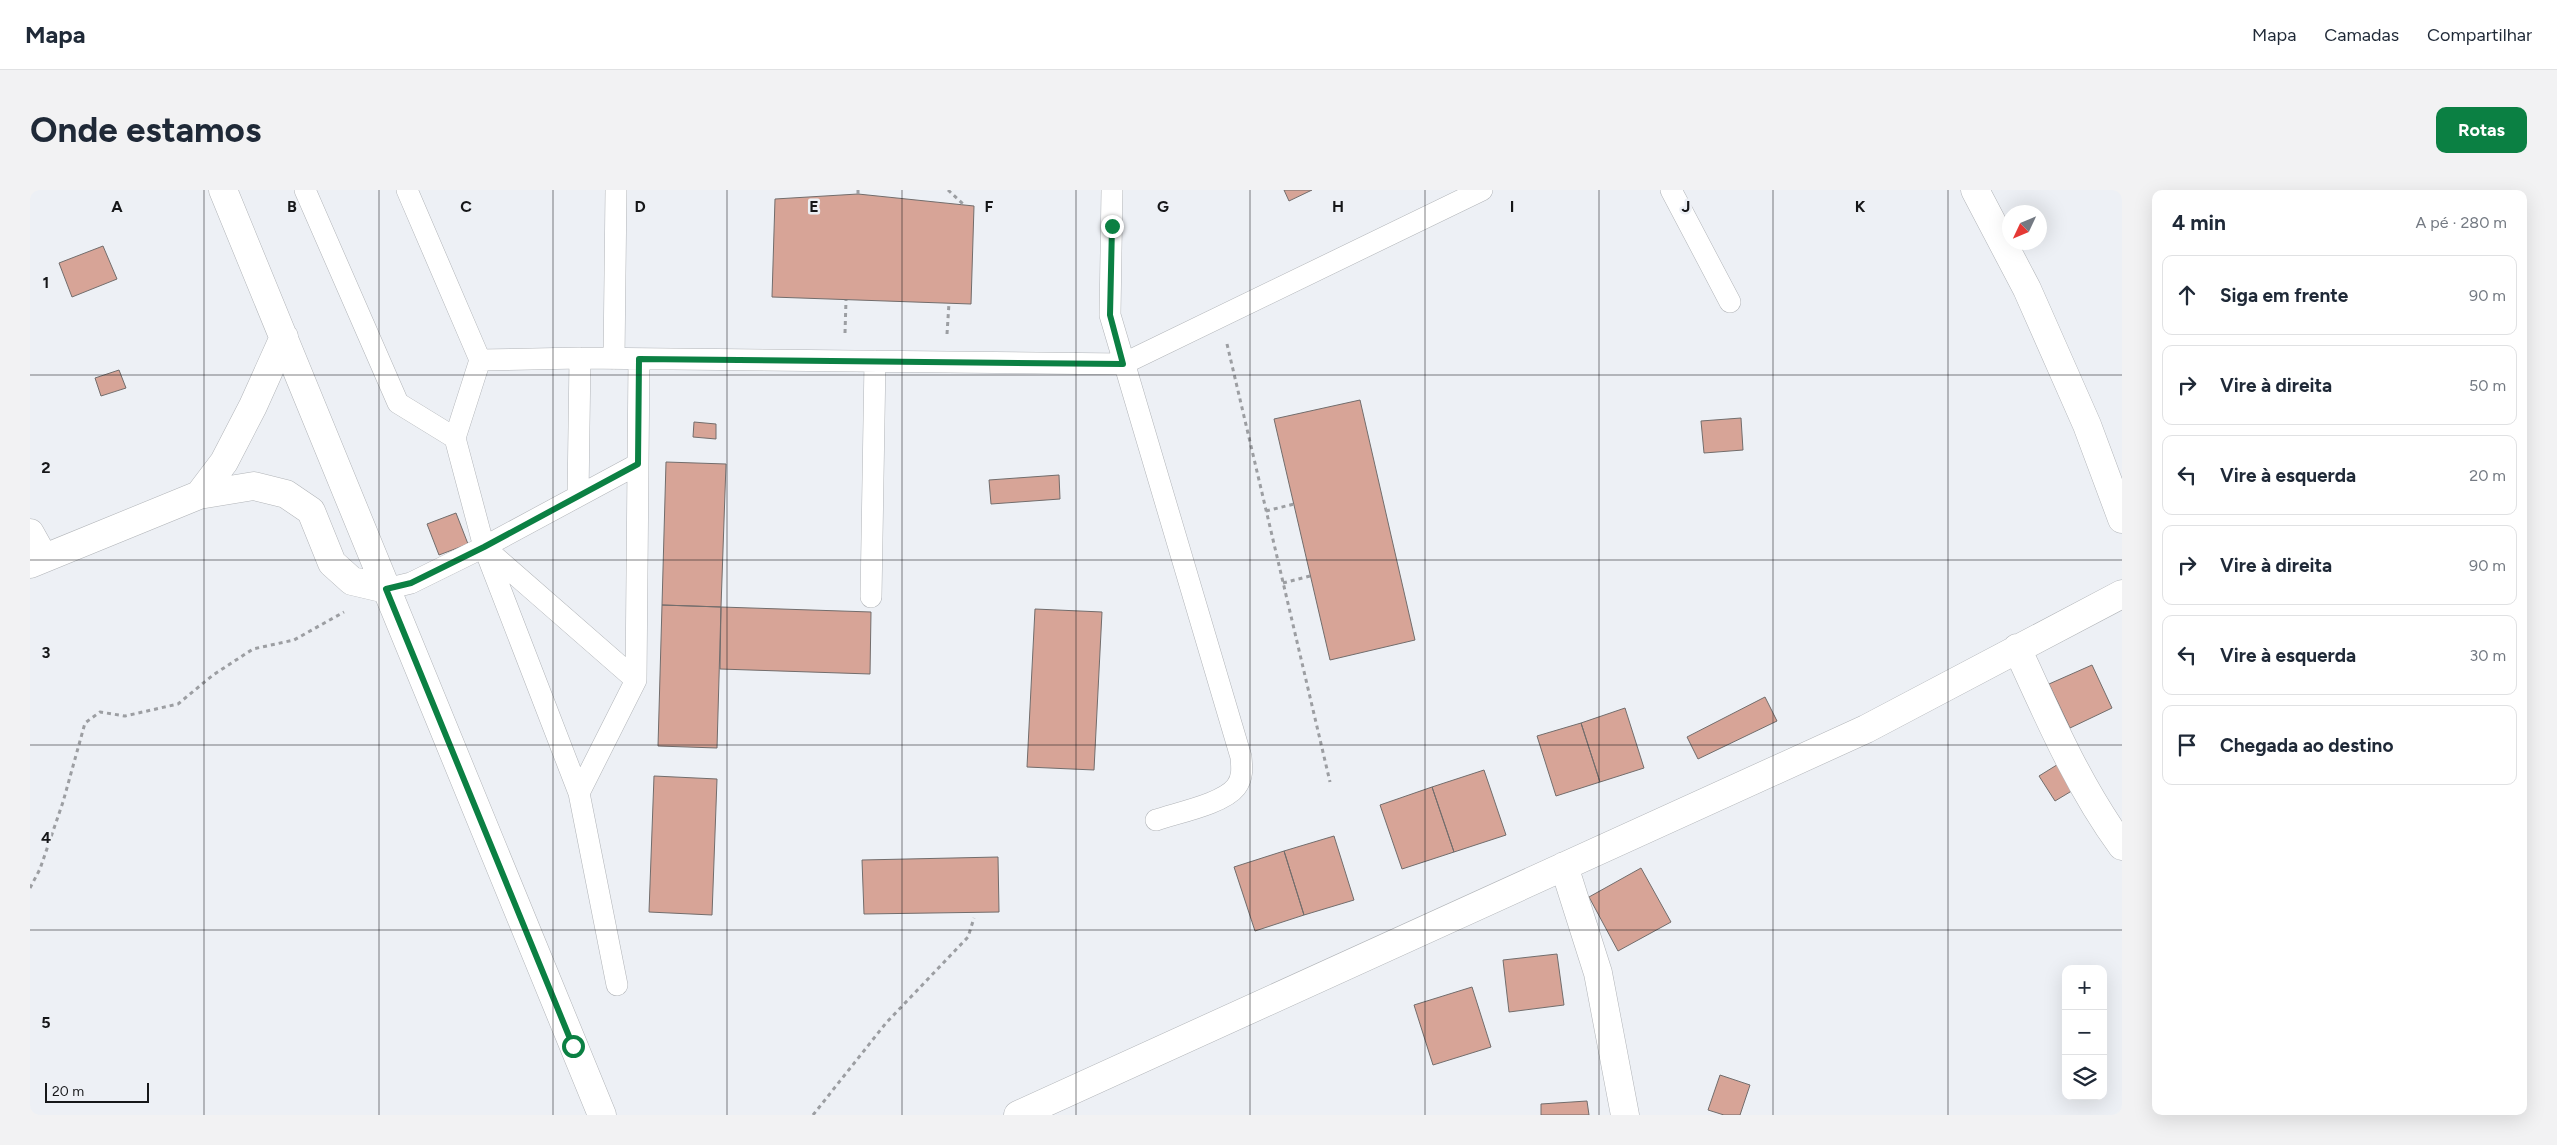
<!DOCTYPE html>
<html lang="pt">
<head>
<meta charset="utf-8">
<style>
	:root { --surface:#fff; --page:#f2f2f3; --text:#1f2937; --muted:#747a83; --line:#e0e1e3; --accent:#0b8043 }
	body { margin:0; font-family:Figtree,sans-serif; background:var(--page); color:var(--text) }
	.controls { position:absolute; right:15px; bottom:15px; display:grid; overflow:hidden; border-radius:10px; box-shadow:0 5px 20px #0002 }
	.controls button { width:45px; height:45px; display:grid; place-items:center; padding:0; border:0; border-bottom:1px solid var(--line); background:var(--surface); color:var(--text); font:25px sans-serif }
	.compass { position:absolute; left:1972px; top:15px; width:45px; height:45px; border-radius:50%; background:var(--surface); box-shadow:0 5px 20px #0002; rotate:226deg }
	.scale { position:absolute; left:15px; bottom:12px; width:104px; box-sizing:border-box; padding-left:5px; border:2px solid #161719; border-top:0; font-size:14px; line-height:18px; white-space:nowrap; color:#161719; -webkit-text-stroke:4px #edf0f5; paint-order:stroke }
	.stop { position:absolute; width:15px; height:15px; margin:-11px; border:4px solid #0b8043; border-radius:50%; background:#fff }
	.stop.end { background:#0b8043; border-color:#fff; box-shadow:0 1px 5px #0008 }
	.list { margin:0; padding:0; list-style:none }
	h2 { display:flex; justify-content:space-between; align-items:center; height:65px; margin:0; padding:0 20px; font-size:21px }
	h2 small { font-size:16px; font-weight:400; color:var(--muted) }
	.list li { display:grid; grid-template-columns:32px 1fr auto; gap:15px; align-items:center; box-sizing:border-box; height:80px; margin:0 10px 10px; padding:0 10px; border:1px solid var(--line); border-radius:10px }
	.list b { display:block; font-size:19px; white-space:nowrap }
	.list em { font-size:16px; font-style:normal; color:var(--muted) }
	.icon { flex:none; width:28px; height:28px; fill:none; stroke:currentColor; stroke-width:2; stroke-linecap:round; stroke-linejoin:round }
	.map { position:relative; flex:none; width:2092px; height:925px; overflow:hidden; border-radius:10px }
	header { display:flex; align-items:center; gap:30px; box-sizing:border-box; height:70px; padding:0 25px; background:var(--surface); border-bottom:1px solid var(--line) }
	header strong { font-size:24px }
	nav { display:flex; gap:28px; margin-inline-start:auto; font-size:18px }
	.intro { display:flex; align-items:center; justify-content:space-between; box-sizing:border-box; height:120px; padding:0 30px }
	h1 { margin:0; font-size:35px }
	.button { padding:12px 22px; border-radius:10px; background:var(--accent); color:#fff; font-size:18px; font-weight:700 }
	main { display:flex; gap:30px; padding:0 30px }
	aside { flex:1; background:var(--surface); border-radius:10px; box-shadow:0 5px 20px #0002 }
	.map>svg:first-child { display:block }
	.building { fill:#d7a497; stroke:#726d6c }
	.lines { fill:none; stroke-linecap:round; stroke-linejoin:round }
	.service-casing { stroke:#b1b4b8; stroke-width:22 }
	.minor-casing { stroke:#b1b4b8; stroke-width:29 }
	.path { stroke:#9c9ea2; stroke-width:3; stroke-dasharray:4 4; stroke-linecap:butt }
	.service { stroke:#fff; stroke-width:21 }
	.minor { stroke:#fff; stroke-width:28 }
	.route { stroke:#0b8043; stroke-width:6 }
	.grid { fill:none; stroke:#161719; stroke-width:1; stroke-opacity:0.55 }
	.grid-label { font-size:16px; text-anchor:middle; font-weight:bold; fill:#161719; stroke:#edf0f5; stroke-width:5; stroke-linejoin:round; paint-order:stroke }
</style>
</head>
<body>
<header>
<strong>Mapa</strong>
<nav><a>Mapa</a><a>Camadas</a><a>Compartilhar</a></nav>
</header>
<div class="intro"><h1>Onde estamos</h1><a class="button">Rotas</a></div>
<main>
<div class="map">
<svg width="2092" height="925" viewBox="0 0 2092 925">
	<rect width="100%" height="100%" fill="#edf0f5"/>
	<path class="building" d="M1254,0h28l-23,11z
		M828,4l116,12 -3,98 -199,-7 3,-98z
		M73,56l14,33 -45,18 -13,-34z
		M89,180l7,18 -25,8 -6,-18z
		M1330,210l55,240 -85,20 -56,-241z
		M1711,228l2,32 -39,3 -3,-32z
		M664,232l22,2v15l-23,-2z
		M636,272l60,2 -5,143 -59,-2z
		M1029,285l1,24 -69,5 -2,-24z
		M426,323l12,31 -29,11 -12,-31z
		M632,415l59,2 -4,141 -59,-2z
		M691,417l150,5 -1,62 -150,-5z
		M1005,419l67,3 -8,158 -67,-3z
		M2062,475l20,43 -42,20 -21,-44z
		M1735,507l12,24 -79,38 -11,-22z
		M1595,518l19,60 -44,14 -19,-59z
		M1551,533l19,59 -44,14 -19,-60z
		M2030,573l15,26 -20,12 -16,-25z
		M1454,580l22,65 -52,17 -22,-65z
		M624,586l63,3 -5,136 -63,-3z
		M1402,597l22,65 -52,17 -22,-64z
		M1304,646l20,64 -50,15 -20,-64z
		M1254,661l20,64 -49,16 -21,-64z
		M968,667l1,55 -135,2 -2,-54z
		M1611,678l30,54 -53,29 -29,-54z
		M1527,764l7,51 -55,7 -6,-52z
		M1442,797l19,60 -58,18 -19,-60z
		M1690,885l30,10 -10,30h-16l-16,-5z
		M1557,911l2,14h-48v-11z"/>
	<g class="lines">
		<g class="service-casing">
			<path id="service" d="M275,0l93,213 57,35
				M377,0l73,170 -25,78 29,109 95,246 38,192
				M1082,0l-2,125 131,442c1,11 2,21 -5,30 -13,17 -60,26 -80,33
				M1641,0l59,112
				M584,169l2,-169
				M450,170l100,-2 543,6 359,-174
				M548,306l2,-138
				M456,359l150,131
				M356,399l25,-6 73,-36 154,-83
				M841,407l4,-236
				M549,603l57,-113 3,-321"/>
		</g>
		<g class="minor-casing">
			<path id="minor" d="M193,0l379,925
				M1945,0l52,99 60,136 35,94
				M169,305l25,-33 29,-56 31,-69
				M0,343l14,25
				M0,374l169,-69 55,-9 32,8 25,17 21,52 20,18 34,8
				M1987,458c31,68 61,138 105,198
				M1534,676l34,107 27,142
				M988,925l848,-386 256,-135"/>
		</g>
		<path class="path" d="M918,0l15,14
			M828,4v-4
			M815,143l1,-33
			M917,144l2,-31
			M1197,154l103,438
			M1236,321l28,-7
			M1253,393l27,-7
			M0,698l10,-19 23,-67 22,-79 15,-11 25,4 53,-12 35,-29 40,-26 41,-9 50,-28
			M783,925l73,-92 82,-86 6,-19"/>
		<use href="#service" class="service"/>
		<use href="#minor" class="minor"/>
	</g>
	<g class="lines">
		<path class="route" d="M543,856l-187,-457 25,-6 73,-36 154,-83 1,-105 484,5 -13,-49 2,-89"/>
	</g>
	<path class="grid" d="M174,0v925M349,0v925M523,0v925M697,0v925M872,0v925M1046,0v925M1220,0v925M1395,0v925M1569,0v925M1743,0v925M1918,0v925M0,185h2092M0,370h2092M0,555h2092M0,740h2092"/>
	<g class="grid-label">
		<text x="87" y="22">A</text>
		<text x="262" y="22">B</text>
		<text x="436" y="22">C</text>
		<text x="610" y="22">D</text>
		<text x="784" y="22">E</text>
		<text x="959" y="22">F</text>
		<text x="1133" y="22">G</text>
		<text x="1308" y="22">H</text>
		<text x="1482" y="22">I</text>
		<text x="1656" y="22">J</text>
		<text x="1830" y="22">K</text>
		<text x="16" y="98">1</text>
		<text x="16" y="283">2</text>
		<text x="16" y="468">3</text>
		<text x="16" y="653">4</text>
		<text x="16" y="838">5</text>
	</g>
</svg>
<div class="controls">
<button>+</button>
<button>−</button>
<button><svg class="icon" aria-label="layers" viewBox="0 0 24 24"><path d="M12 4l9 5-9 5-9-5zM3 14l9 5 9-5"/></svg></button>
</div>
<svg class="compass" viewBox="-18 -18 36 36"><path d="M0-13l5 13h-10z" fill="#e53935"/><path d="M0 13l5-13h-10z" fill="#747a83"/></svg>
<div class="scale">20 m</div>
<div class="stop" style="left:543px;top:856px"></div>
<div class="stop end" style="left:1082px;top:36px"></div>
</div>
<aside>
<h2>4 min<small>A pé · 280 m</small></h2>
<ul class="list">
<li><svg class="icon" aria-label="ahead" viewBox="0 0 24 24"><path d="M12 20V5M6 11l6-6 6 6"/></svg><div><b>Siga em frente</b></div><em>90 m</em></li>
<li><svg class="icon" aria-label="right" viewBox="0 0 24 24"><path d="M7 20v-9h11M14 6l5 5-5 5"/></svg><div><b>Vire à direita</b></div><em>50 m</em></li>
<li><svg class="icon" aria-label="left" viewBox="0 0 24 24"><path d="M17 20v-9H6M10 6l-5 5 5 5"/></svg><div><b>Vire à esquerda</b></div><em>20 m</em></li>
<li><svg class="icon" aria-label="right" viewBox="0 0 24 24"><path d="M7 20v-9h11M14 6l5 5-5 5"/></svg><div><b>Vire à direita</b></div><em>90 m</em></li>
<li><svg class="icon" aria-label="left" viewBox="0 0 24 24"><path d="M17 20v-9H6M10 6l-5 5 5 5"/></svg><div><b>Vire à esquerda</b></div><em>30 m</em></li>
<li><svg class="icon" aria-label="arrive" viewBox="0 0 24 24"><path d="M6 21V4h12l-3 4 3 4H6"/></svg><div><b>Chegada ao destino</b></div></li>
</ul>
</aside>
</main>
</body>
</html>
